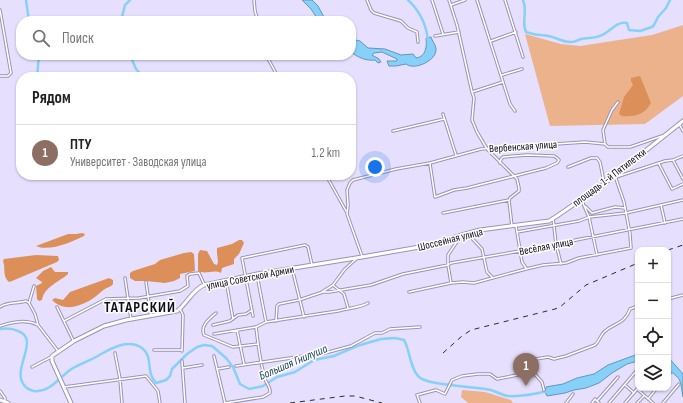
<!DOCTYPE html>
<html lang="ru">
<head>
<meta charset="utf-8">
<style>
	:root { --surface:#fff; --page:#f2f2f2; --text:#222; --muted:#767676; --line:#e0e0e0; --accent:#2563eb }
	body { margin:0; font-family:"Sofia Sans Condensed",sans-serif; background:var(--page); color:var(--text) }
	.controls { position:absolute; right:12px; bottom:12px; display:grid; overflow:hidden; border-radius:8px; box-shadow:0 1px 3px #0004 }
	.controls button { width:36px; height:36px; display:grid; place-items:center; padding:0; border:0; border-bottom:1px solid var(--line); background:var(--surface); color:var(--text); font:20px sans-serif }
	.you { position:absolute; left:375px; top:167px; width:14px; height:14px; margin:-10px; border:3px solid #fff; border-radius:50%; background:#1a73e8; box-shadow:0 0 0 6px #1a73e833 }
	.badge { display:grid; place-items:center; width:26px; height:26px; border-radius:50%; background:var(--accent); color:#fff; font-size:13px; font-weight:700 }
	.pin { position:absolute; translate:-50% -33px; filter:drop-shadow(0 1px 2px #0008) }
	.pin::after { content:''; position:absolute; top:21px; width:14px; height:12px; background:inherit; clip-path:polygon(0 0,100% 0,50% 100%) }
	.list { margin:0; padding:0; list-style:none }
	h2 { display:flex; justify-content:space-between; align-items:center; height:52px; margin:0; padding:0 16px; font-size:17px }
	h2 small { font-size:13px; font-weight:400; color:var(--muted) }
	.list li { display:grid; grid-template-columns:26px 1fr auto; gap:12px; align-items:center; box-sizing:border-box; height:56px; padding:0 16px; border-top:1px solid var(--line) }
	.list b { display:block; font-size:15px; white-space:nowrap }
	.list p { margin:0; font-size:13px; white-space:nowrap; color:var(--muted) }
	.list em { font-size:13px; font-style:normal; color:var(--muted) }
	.icon { flex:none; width:22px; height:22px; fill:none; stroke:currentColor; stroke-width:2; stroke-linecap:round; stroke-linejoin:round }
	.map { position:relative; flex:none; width:683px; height:403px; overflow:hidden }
	.search { position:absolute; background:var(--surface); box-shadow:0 1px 3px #0004; left:16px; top:16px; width:340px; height:44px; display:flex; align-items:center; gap:10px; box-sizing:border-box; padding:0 14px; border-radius:16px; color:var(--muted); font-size:15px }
	.panel { position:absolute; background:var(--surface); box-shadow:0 1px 3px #0004; left:16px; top:72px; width:340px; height:108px; border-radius:16px }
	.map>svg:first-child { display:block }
	.green { fill:#ebb28c }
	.forest { fill:#dc8f59 }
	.water { fill:#87d0f9; stroke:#6396b6 }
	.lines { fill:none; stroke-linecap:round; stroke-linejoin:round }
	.river { stroke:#87d0f9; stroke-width:2.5 }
	.street-casing { stroke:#9a93b5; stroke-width:3.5 }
	.secondary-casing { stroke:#9a93b5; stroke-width:5 }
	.street { stroke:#fff; stroke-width:1.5 }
	.secondary { stroke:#fff; stroke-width:3 }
	.rail { stroke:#2c2837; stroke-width:1; stroke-dasharray:5 5; stroke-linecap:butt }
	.labels { text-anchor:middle; stroke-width:3; stroke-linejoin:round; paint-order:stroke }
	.street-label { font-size:11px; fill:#100d1a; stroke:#fff }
	.water-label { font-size:12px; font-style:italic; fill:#133d52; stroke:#fff }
	.district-label { font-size:15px; font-weight:bold; letter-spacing:1px; fill:#100d1a; stroke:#fff }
</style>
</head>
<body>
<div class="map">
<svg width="683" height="403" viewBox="0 0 683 403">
	<rect width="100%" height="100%" fill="#e6e0fe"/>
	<path class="green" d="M683,25v71l-38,28 -95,2 -25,-92 36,10 19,2 72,-11z
		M462,390l23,2 26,8 2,3h-45l-7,-6z"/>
	<path class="forest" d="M640,76l11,27c-7,12 -16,14 -29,13l-3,-2 5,-17 9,-12 -2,-4v-3z
		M82,233l3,1 -1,2c-12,6 -35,16 -48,10l32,-12h8z
		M239,240h3l2,3 -5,11 -5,5v5l-12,4 -1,5c-7,-4 -15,2 -23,-2v-17l2,-4 7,1 7,13 3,1 1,-3 -1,-9v-5l15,-4z
		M191,252l3,2 1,17 -15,3v4l-6,3 -9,2 -19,-2h-11l-5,-3v-5l3,-2 22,-7 5,-4 24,-7z
		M36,255l22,1 1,4 -2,2 -45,19 -3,1c-7,-6 -3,-13 -6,-21l1,-2z
		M51,267l4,5h13v2c-9,8 -24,13 -26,26l-3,1 -2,-2 -1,-13 6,-3v-1l-6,-4 7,-7z
		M109,278l4,2v4c-2,3 -5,3 -8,5 -4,2 -6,5 -10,8 -13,9 -30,16 -43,3l3,-2 8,2 7,-8z"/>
	<path class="water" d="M302,0h10l6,6 8,15h-7l-8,-12z
		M431,37c1,4 5,8 5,12 1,11 -21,22 -30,15l-10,2h-7l-2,-5h10v-2l-15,-7 -8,1 -2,2 7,4 2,3 -3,1 -3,-3c-9,1 -16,-2 -24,-8v-13l9,2 8,7 17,1 16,6 12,-1 3,4c10,-1 11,-12 10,-20z
		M638,354v7l-11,3 -15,9 -13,10 -13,5 -12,2 -9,3 -18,3 -2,-4 1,-5 17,-3 14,-6 17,-4 14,-9z
		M668,357l15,17v23c-3,-15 0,-18 -15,-27z"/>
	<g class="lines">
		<path class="river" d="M26,0l3,21
			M408,0c12,11 18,23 20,40
			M523,0c5,11 -2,22 3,32 8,3 15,3 22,4 8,1 16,7 24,6 3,0 6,-2 9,-3 7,-2 13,0 21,-4 9,-4 15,-14 25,-12l2,7 11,1 12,-4 2,-2 4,-8 8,-9 4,-8
			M121,21l4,-16 5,-5
			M130,55l6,14 7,8
			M37,77l2,-22
			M0,329c6,-1 12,-1 18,2 23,8 -7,38 6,54 2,3 6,5 10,6 15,2 25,-13 36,-21 7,-5 16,-8 24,-12 13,-7 33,-21 48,-10 12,9 3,24 14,35l10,-3 4,-4 2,-7 15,-15 10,-7 7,-2 8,1 14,12 7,9 7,17 9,5 14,-3 14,-9 18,-5 19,-12 20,-4 23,-10 24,-7 14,-1 9,2c6,10 6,29 15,37 10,9 56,9 72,13 6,2 11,5 17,6 14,1 27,-2 40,-5"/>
		<g class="street-casing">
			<path id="street" d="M254,0l1,11 3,10
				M367,0l4,10 3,3 27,8 7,7 9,4 1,10
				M432,0l11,34
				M449,0l8,25 15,67 2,6 -2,22 5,12 10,17 30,30 2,9v3l-9,7 -1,3 3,25
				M477,0l33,104 5,7
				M505,0l18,57
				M451,5l14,-5
				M0,10l11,63 -3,3h-8
				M435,36l24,-4
				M491,41l25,-9
				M266,55l12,22
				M502,75l20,-6
				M472,92l31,-10
				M443,114l13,41
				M679,124l4,7
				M393,131l51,-12
				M605,144l-2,-14 9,-20 6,-8
				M673,160l10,19
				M430,164l5,33 19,-7 13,-2 79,-20 11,-5 2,-3 -2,-2 -3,-2 -27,-1 -24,2 -2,2 -1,4
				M659,164l13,25 11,-5
				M568,167l23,-9h6l3,4 4,20
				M326,175l20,36
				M616,177l49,-16 8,-1 10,-4
				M581,199l8,18 8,38
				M661,205l4,18
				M585,206l7,7 23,-6 10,1
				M443,213l66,-13
				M553,218l3,26 5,20
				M516,226l6,36 4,6
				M517,232l62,-11 10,-4 37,-4 57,-13
				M467,233l15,16 5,23 6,6
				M362,256l-15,-42 1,-9 -1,-15 3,-7 3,-3 43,-11 34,-6 51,-14 104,-7 20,2 3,3h22l32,-11
				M292,268l12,49
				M257,275l9,47
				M125,278l6,41
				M226,280l7,39
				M146,282l5,34
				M451,283l-3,-18v-10l12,-18
				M334,286l10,8 4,14
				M322,292l11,-7 12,-16 11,-10
				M409,292l42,-9 12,-1 11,1 52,-14 17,-4 23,-2 13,-5 52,-10 -1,-14 -6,-32 -9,-26
				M668,299l15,-4
				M29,303l6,11 3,11 20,26
				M0,307c8,-6 17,-3 26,-6l3,2 5,-17
				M57,307l16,33
				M180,309l3,6 -1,36
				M216,313c-7,6 -16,13 -12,22l29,12 25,-3
				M253,316l-11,-58 63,-13 3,2 4,18
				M64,321l42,-22 33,-1 41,-7 8,-5 -1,-10 3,-2 9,-1 5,11
				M276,321l1,-15 2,-2 20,-4 24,-8h6l42,-7 32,-11 45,-9 3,-2 69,-12 163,-32
				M213,325l17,-4 8,-6 8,-1 6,-4
				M0,326c13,-4 25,-7 38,-1
				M237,330l7,34
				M214,334l42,-7 10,-5 72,-11c9,-3 22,-3 30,-8
				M154,350h28
				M115,353l5,26 2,24
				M214,356l11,47
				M182,361l3,42
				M236,366l89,-13 26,-7 24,-13h7l8,-4 30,-2
				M32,367l19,-10
				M183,368l19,-3
				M217,369l12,-2
				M530,373l-3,-13 1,-3 8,2 12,-2 6,2 12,-3 29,-11c4,-3 5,-9 9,-13 11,-10 20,-7 26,-23l8,-3
				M668,376l2,-3
				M625,385l9,8
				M64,387l82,-11 12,15 2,12
				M637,389l16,14
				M0,391l5,7v4
				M648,399l9,-11
				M597,401l21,-24
				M225,403l38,-6 7,-4c1,-6 -3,-8 -5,-14 -5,-17 -7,-35 -9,-52
				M420,403l-3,-8 19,-5 9,4 7,-14 10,-4 16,-2h12l7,5 36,-7 9,10 2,8
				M566,403l7,-9
				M592,403l3,-4 4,4
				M609,403l29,-34
				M625,403l13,-15
				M637,403l7,-7
				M663,403l16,-19"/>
		</g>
		<g class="secondary-casing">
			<path id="secondary" d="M0,400l8,3
				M71,403l-19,-42v-5l22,-15 30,-15 22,-6 51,-9c10,-7 15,-21 27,-26l53,-11 105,-17 69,-12 34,-11 15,-4 69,-9 8,-5 48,-33 78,-62"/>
		</g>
		<use href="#street" class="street"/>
		<use href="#secondary" class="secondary"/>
		<path class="rail" d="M668,250l15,-5
			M443,353l19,-17 9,-6 84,-21 5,-2 26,-22 52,-22
			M290,403l55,-7h10l27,7"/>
	</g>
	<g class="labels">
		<g class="street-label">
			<text transform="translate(523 146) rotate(-4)" y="4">Вербенская улица</text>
			<text transform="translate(609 177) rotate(-37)" y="4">площадь 1-й Пятилетки</text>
			<text transform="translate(450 239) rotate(-14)" y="4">Шоссейная улица</text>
			<text transform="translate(546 246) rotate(-11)" y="4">Весёлая улица</text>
			<text transform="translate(250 277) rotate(-11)" y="4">улица Советской Армии</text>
		</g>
		<g class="water-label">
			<text transform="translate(293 362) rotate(-23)" y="4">Большая Гнилуша</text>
		</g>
		<g class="district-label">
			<text x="140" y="312">ТАТАРСКИЙ</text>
		</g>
	</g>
</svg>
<div class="controls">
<button>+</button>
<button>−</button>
<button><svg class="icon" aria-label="locate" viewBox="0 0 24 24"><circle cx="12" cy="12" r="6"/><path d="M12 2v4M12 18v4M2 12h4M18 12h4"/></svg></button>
<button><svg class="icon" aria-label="layers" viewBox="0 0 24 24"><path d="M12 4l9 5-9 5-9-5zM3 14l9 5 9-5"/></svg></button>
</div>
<div class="you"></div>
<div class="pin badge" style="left:526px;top:386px;background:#8d6e63">1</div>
<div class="search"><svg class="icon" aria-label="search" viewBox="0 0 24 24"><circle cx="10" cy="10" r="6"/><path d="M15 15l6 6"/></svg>Поиск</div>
<section class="panel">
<h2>Рядом<small></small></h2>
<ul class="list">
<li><span class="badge" style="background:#8d6e63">1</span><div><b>ПТУ</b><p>Университет · Заводская улица</p></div><em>1.2 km</em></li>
</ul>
</section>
</div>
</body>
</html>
